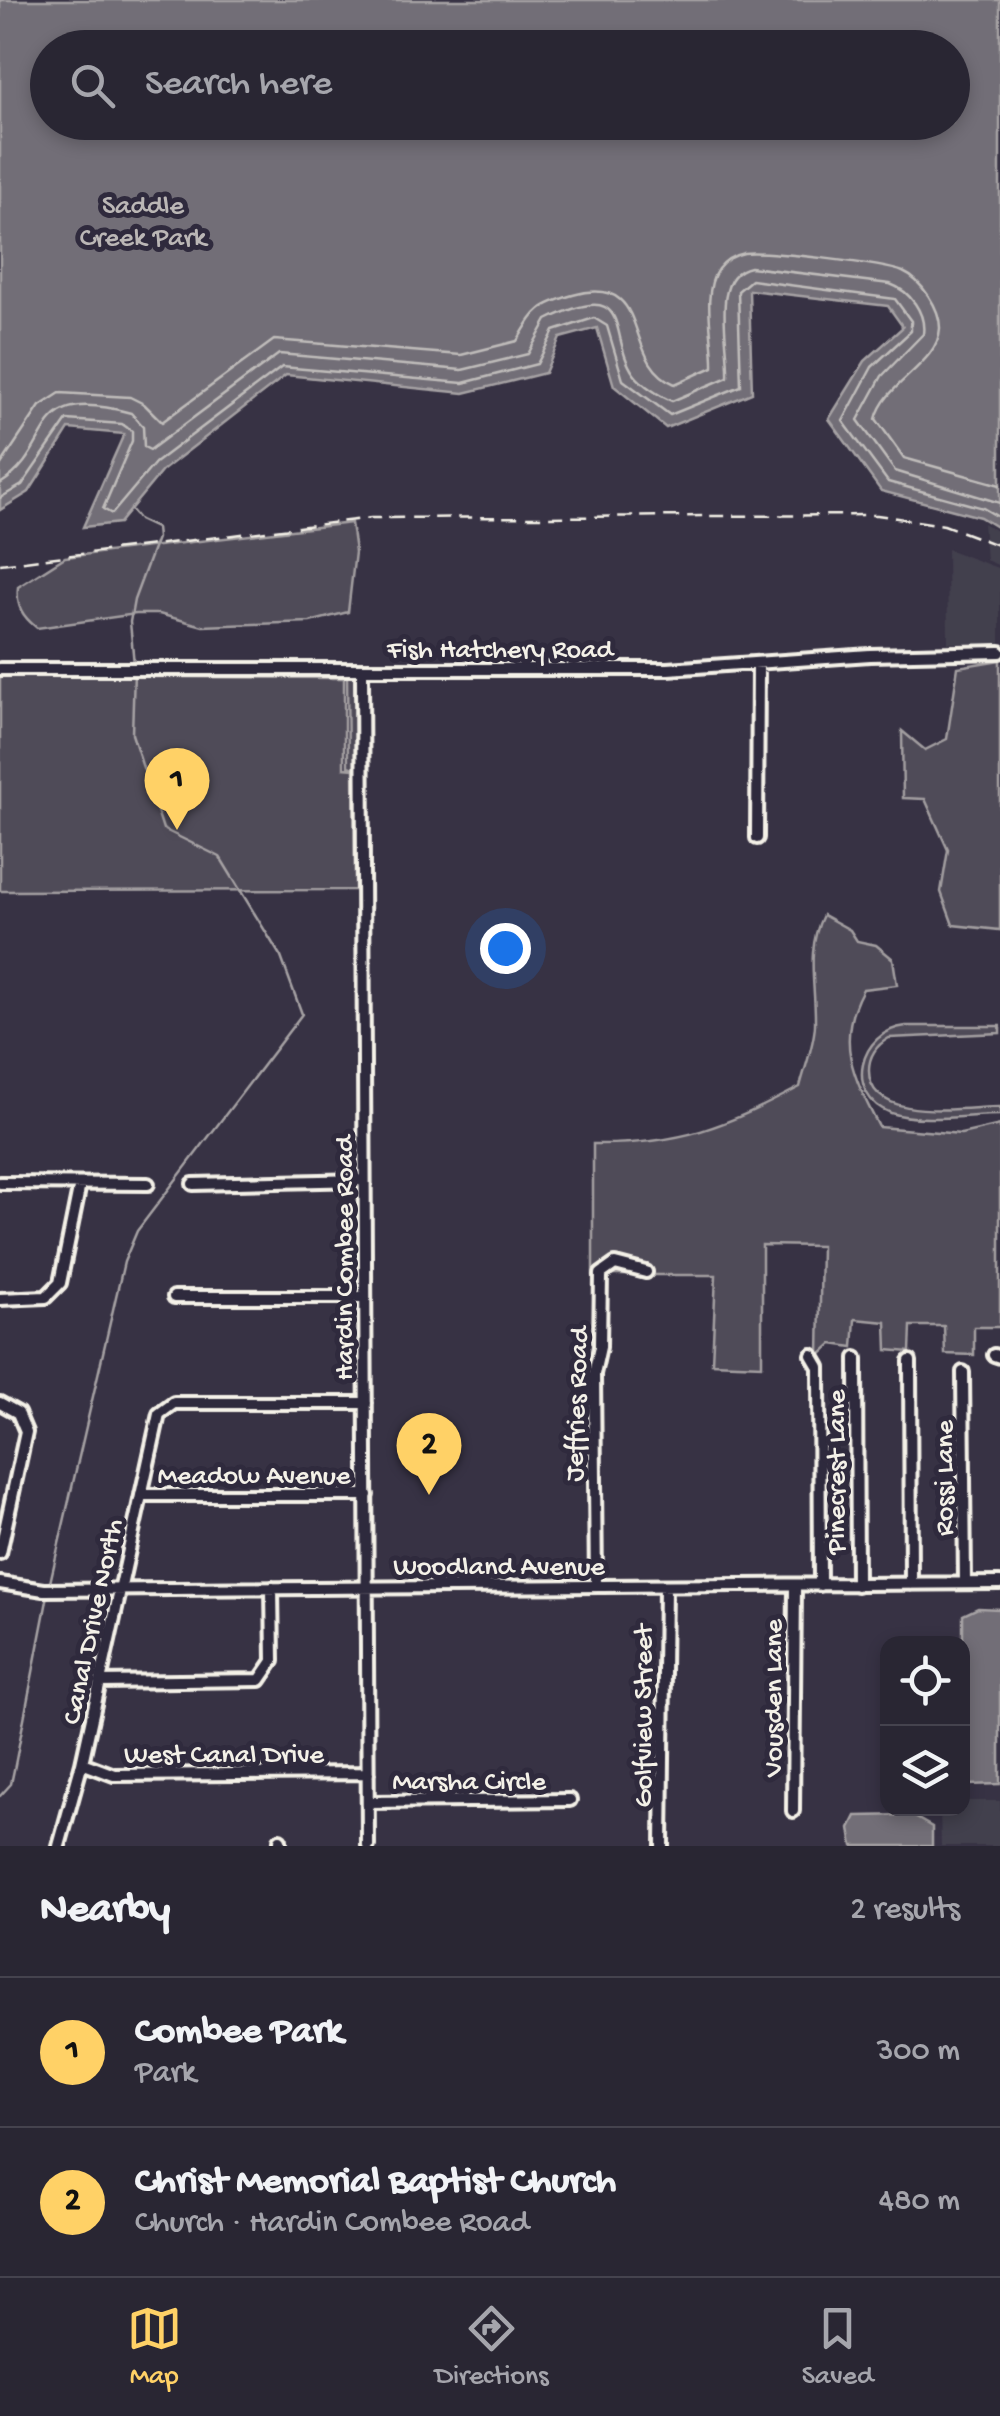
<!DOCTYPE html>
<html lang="en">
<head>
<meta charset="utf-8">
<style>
	:root { --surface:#292633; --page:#312e3b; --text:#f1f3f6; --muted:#a5a5ac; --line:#45434e; --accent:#ffd166 }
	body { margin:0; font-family:"Gochi Hand",sans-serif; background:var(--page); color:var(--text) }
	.controls { position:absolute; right:30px; bottom:30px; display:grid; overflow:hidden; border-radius:20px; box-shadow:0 5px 15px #0003 }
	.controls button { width:90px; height:90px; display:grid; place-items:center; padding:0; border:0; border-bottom:2px solid var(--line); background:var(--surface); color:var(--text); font:50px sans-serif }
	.you { position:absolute; left:505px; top:948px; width:35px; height:35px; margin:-25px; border:8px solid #fff; border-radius:50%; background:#1a73e8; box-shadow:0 0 0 15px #1a73e833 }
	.badge { display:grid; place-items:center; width:65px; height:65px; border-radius:50%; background:var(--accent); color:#111; font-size:32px; font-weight:700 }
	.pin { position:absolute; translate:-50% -82px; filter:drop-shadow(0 2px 5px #0008) }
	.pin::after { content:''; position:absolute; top:52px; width:35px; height:30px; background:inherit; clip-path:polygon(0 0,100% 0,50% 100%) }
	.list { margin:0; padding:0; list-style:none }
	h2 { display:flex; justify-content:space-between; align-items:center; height:130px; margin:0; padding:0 40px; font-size:42px }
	h2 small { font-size:32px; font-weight:400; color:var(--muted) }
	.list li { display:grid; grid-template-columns:65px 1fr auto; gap:30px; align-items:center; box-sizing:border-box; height:150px; padding:0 40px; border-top:2px solid var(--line) }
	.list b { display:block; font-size:38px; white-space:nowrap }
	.list p { margin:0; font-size:32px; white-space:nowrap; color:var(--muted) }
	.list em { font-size:32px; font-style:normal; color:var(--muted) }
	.icon { flex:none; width:55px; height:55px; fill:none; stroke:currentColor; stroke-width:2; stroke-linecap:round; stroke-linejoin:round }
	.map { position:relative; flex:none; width:1000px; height:1846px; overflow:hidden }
	.search { position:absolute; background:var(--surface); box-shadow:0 5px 15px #0003; left:30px; right:30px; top:30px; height:110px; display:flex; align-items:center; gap:25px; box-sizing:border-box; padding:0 35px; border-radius:55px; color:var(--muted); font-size:38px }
	.sheet { height:430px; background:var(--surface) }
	nav { display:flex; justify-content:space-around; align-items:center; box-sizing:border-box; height:140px; border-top:2px solid var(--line); background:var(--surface); font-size:28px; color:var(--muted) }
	nav a { display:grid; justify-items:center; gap:5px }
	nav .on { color:var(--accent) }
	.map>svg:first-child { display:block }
	.built { fill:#433f4e }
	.green { fill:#504b59; stroke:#a29ea0; stroke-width:2.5 }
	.water { fill:#726e77; stroke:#a6a2a4; stroke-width:2.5; fill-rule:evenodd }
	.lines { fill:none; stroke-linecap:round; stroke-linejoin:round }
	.shore { stroke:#c0bdbb; stroke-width:2.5 }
	.stream { stroke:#a6a2a4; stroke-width:2.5 }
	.minor-casing { stroke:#f4f1e8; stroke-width:18 }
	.minor { stroke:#2f2a3d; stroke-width:10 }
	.rail { stroke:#f4f1e8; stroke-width:2.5; stroke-dasharray:15 8; stroke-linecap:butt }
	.labels { text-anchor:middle; stroke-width:10; stroke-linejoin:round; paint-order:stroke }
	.park-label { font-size:28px; fill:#bbb7b6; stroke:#2f2a3d }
	.street-label { font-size:28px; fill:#f4f1e8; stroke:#2f2a3d }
</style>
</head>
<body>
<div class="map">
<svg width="1000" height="1846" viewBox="0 0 1000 1846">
	<rect width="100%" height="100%" fill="#373244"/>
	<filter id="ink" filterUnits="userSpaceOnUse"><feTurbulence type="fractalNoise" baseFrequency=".01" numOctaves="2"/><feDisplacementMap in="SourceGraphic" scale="20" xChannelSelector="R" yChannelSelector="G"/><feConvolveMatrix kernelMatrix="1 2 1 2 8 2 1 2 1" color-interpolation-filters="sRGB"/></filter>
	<g filter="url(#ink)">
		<path class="built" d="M983,523l17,10v33l-14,-6z
			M947,549l53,20v74h-52z
			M963,1801h37v45h-59l-1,-37 22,-1z"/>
		<path class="green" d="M351,523l4,29 -7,60 -38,10 -107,4 -44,-12h-23l-99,14c-15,-12 -21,-22 -19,-41l47,-30z
			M1000,660v270l-47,-5 -12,-33 7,-42 -23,-51 -22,-1 -1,-67 23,19 22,-11 11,-72z
			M169,674h189l1,211 -2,-116 -9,-3 -1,-90z
			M0,676l344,2v90l10,1 1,121 -355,1z
			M823,915l27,15 7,11 19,4 17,14 4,26 -34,4c-29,52 -9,89 16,138l82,7 39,-9v202h-26v28l-29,-1 -1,-28h-33l-1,26 -23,-2 -1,-28 -31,-3 -2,28 -21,-3 -13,12 2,-110 -59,-1v120l-50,-2 4,-88h-123v-131c88,1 131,-17 207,-57 5,-20 14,-42 15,-62 1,-39 -10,-74 8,-110z
			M906,1026h94v7l-111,5c-12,7 -20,17 -20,32 -1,54 96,37 131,37v8c-32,0 -78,8 -109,-2 -48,-18 -32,-82 15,-87z"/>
		<path class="water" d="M0,0h1000v529l-20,-12 -99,-26 -52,-72 36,-58 38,-34 -15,-21 -139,-16 3,103 -86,35 -52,-42 -17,-58 -37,10 -15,35 -81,20 -178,-18 -124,96 -43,52 -36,4 41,-93 -55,-5 -40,63 -29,18zM48,48h904v74h-904z
			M978,1608l22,1v175l-33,1 -4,-5v-165z
			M911,1815l21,12v19h-79l-3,-18 6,-12z"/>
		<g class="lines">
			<path class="shore" d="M0,466l40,-60 20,-13 70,4 14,7 18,18 112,-82 187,15 56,-14c19,-31 19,-35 56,-46 82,-22 47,67 102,89l38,-17c1,-28 -12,-74 5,-98 6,-8 16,-14 26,-16 19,-3 142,11 159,19 18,8 37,36 37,56 -2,37 -55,54 -64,91l28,39 96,27
				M0,484c59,-37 25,-100 131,-71l12,13 1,21 6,3 129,-96 183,16 66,-16 19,-34c89,-44 60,17 87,54 7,10 27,23 38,27l56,-24c2,-31 -19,-102 22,-110l140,17c20,7 36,29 33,50l-41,42 -24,44 37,51 105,32
				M0,498l22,-13 45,-65 55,4 10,7v10l-29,68 9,5 43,-51 127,-96 181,16 74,-19 17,-33 40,-13 13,8 16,54 47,35 71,-29 -3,-95 13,-11 144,19 16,22v10l-39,36 -29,54 45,61 95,26 17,10"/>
			<path class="stream" d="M130,509l9,11 17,8 1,10 -23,62 -4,22 4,42
				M49,1587l75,-325 13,-31 165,-217 -21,-57 -61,-100 -57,-28 -31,-95 2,-62
				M0,1796l11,-12 4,-19 33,-170"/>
			<g class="minor-casing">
				<path id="minor" d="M0,669h668l202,-14 130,-3
					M362,670l6,1176
					M757,838l1,-174
					M0,1183l148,1
					M193,1184l171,-4
					M174,1297h191
					M0,1299l46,-2 14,-14 20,-99
					M812,1355l7,12 1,218
					M994,1355l6,2
					M856,1358l1,227
					M910,1361l1,223
					M963,1372l2,211
					M0,1403l18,10 8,19 -26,121
					M141,1495h226
					M0,1583l44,7 956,-7
					M596,1586l-2,-212 6,-27 1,-73 14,-10 31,8
					M100,1682l160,-2 13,-19 -1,-73
					M82,1763l32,12 254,-2
					M368,1802l202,-2
					M793,1811l2,-225
					M280,1840v6
					M59,1846l23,-83 77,-349 15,-11h192
					M662,1846l3,-260"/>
			</g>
			<use href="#minor" class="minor"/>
			<path class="rail" d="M0,564l371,-46 506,-3 67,10 56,21"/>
		</g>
	</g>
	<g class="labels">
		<g class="park-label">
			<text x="143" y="213">Saddle<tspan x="143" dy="32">Creek Park</tspan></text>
		</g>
		<g class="street-label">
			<text x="500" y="657">Fish Hatchery Road</text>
			<text transform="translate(342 1258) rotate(-90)" y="10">Hardin Combee Road</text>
			<text transform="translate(574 1404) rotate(-88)" y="10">Jeffries Road</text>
			<text transform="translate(834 1472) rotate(-90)" y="10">Pinecrest Lane</text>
			<text x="254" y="1483">Meadow Avenue</text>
			<text transform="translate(942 1478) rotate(-90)" y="10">Rossi Lane</text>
			<text x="499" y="1574">Woodland Avenue</text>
			<text transform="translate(90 1621) rotate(-78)" y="10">Canal Drive North</text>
			<text transform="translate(771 1698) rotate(-90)" y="10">Vousden Lane</text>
			<text transform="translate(641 1716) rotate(-90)" y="10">Golfview Street</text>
			<text x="224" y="1762">West Canal Drive</text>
			<text x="469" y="1789">Marsha Circle</text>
		</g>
	</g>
</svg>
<div class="controls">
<button><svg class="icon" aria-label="locate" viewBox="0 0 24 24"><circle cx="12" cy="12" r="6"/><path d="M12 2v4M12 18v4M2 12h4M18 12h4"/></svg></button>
<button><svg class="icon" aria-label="layers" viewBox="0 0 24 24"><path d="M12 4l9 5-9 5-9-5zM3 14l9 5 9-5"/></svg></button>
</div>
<div class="you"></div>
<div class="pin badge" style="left:177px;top:830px">1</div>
<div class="pin badge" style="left:429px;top:1495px">2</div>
<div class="search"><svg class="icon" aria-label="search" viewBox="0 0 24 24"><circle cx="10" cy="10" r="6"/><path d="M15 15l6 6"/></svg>Search here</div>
</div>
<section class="sheet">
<h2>Nearby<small>2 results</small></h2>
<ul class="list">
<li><span class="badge">1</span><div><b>Combee Park</b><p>Park</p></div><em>300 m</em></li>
<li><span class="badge">2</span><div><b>Christ Memorial Baptist Church</b><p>Church · Hardin Combee Road</p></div><em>480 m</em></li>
</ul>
</section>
<nav>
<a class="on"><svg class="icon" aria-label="map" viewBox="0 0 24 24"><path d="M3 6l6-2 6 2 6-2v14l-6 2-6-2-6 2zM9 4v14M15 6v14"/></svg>Map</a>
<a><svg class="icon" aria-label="directions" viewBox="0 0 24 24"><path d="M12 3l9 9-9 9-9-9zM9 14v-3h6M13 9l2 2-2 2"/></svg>Directions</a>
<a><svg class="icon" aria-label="saved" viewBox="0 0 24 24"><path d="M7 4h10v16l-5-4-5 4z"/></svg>Saved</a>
</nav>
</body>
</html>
